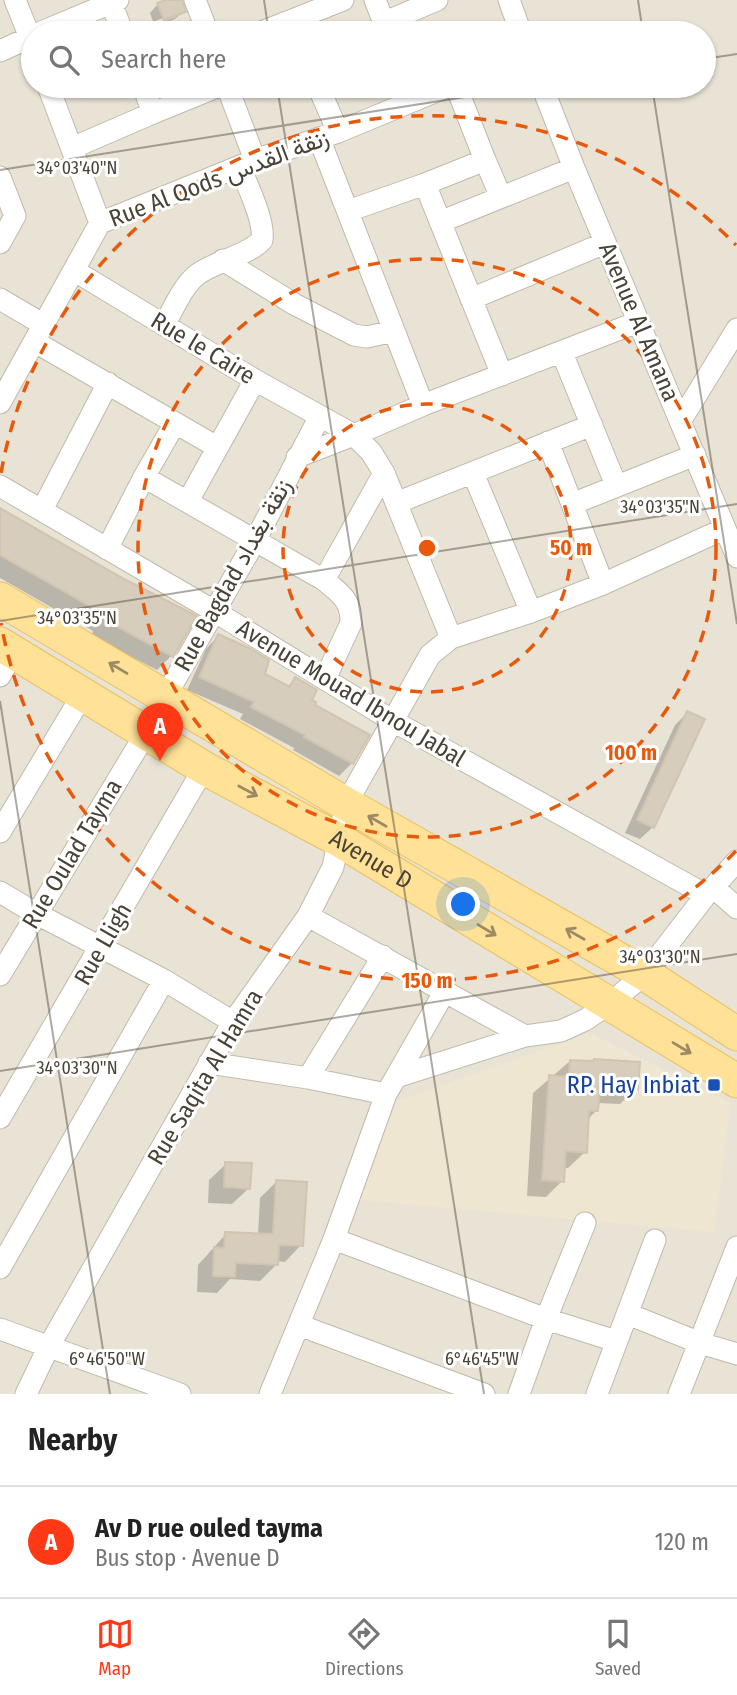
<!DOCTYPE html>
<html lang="en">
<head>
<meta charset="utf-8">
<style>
	:root { --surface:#fff; --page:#f6f6f6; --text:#222; --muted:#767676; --line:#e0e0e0; --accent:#ff3815 }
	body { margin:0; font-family:"Fira Sans Condensed",Vazirmatn,sans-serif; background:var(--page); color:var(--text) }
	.you { position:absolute; left:464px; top:905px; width:24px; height:24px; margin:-18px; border:5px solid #fff; border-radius:50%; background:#1a73e8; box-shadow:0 0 0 10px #1a73e833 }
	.badge { display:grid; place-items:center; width:46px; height:46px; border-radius:50%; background:var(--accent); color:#fff; font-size:23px; font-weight:700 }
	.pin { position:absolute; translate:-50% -58px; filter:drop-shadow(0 2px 4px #0008) }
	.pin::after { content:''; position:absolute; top:37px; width:24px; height:21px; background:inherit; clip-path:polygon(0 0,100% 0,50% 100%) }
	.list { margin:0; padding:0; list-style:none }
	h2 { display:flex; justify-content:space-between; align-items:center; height:91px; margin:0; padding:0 28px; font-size:30px }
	h2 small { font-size:23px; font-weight:400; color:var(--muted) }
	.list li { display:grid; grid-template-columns:46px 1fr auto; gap:21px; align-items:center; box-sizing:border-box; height:112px; padding:0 28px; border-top:2px solid var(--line) }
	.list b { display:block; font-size:26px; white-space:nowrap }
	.list p { margin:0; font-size:23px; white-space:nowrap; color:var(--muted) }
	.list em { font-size:23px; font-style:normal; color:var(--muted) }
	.icon { flex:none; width:38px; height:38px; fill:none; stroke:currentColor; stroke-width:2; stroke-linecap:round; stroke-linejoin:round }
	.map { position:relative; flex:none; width:737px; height:1394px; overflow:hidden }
	.search { position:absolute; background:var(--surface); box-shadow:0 2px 5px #0004; left:21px; right:21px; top:21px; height:77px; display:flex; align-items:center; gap:18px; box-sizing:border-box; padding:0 24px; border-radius:38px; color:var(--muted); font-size:26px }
	.sheet { height:203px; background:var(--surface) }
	nav { display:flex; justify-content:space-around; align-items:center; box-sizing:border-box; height:98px; border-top:2px solid var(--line); background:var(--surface); font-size:19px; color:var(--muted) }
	nav a { display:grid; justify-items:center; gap:4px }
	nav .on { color:var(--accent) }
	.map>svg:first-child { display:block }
	.residential { fill:#e9e3d6; fill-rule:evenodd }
	.education { fill:#efe6d2 }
	.shadow { fill:#0003; fill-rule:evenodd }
	.building { fill:#d7cdbd; stroke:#d2c5b0; stroke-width:2 }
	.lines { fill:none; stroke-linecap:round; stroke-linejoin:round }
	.minor-casing { stroke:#c1b9aa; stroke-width:23 }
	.primary-casing { stroke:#eac162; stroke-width:35 }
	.minor { stroke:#fff; stroke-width:21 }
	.primary { stroke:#ffe197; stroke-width:33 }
	.oneway { stroke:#9b8a62 }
	.ticks { fill:none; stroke:#494236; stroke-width:2; stroke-opacity:0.45 }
	.ring { fill:none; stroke:#e8590c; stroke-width:3.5; stroke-dasharray:12 9 }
	.transit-dot { fill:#1a4fb4; stroke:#fff; stroke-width:2.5 }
	.labels { text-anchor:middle; stroke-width:6; stroke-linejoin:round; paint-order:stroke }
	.street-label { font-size:24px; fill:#494236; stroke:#fff }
	.transit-label { font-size:24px; fill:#164399; stroke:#fff; text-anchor:end }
	.ticks-label { font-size:18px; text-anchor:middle; fill:#494236; stroke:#fff; stroke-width:6; stroke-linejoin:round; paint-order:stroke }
	.centre { fill:#e8590c; stroke:#fff; stroke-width:3.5 }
	.ring-label { font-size:21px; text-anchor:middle; font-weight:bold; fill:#e8590c; stroke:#fff; stroke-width:6; stroke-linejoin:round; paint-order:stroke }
</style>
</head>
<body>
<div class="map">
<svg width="737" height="1394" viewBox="0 0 737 1394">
	<rect width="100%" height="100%" fill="#f5f1e8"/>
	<path class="residential" d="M0,0h737v1394h-737zM33,33h671v53h-671z"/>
	<path class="education" d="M590,1033l141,70 -17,129 -355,-32 38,-99z"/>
	<path class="shadow" d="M170,0h10l4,11 -9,8 -20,8 -5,-14 8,-9zM176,13v4l-20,7 -1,-3z
		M0,510l172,145 -15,15 -66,-34 2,-5 -93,-53z
		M218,636l45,39 24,12 8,-8 57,84 -13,13 -46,-26 1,-2 -54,-29 3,-5 -56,-24 19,-41z
		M687,713l-34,114 -13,12 -15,-6 50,-108z
		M570,1061l67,27 -17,16 -23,-1v7l-10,10 -2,32 -17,16h-5l-1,13 -16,16 -19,-1 6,-103z
		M226,1164l23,24 -17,16 -24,-1 1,-23z
		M276,1182l25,63 -16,17 -8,-1v3l-17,17 -30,-2 -13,14 -20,-1 1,-27 28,-31 32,1 2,-37z"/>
	<path class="building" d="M165,0h17l4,12 -22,8 -7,-17z
		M0,508l126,72 71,36 -24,41 -68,-37 2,-4 -107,-61z
		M218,634l31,14 20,12 -4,14 25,13 5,-10 22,13 -5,10 4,2 -1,3 55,30 -17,29 -49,-27 1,-2 -54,-28 3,-5 -55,-25z
		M687,711l18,8 -51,109 -17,-8z
		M594,1059l46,3 -2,27 -38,-3 -2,25h-9l-2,42 -21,-2 -2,31 -22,-2 7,-105 20,2 1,-17 23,1z
		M225,1162l27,1 -2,26 -26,-2z
		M276,1180l31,2 -4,64 -24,-1 -1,20 -42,-2 -1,14 -22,-1 1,-29 10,1 1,-16 48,2z"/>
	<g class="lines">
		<g class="minor-casing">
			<path id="minor" d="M15,0l18,45
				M195,0l13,33
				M375,0l13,33
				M509,0l12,33
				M111,3l12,30
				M383,23l54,-23
				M39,33l79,-33
				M259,33l84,-33
				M0,51l33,-15
				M48,86l52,137
				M227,86l28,74
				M318,86l20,46
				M456,86l29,74 -60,24 77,191
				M542,86l32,82 163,389
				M153,113l66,-27
				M319,138l104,267
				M72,148l81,-35 -10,-27
				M485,160l16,37
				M0,177l15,39 -15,27
				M348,211l77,-27
				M440,222l134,-54
				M223,260l71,44 60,31 13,2 27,-6
				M75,271l180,109 99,55 69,-30 215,-83
				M0,299l44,26
				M471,299l134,-56
				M164,325c10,-17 19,-40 34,-51 18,-13 51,-19 64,-34 3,-19 -15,-55 -22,-73
				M35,342l182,105
				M562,353l54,132
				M0,403l100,-180 155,-63 83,-28 111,-46
				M681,420l56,-91
				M548,442l55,142
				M297,457l57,-22 17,17 13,21 67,165
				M473,473l58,139
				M144,477l180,103c16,13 28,21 27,43l-26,56
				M0,486l214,125 179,110 313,174
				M188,501l67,-121
				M396,503l196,-78
				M572,504l123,-49
				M42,510l66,-127
				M107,549l37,-72 31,-54
				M324,580l60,-107
				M0,676l13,-24
				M0,832l83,-138
				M713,887l24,21
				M0,892l35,21 129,67 69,42
				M308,916l217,120
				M0,975l146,-242 19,-36 90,-156 65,-125
				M209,1063l99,15 78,16
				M396,1077l49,-86
				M308,1078l75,-122
				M0,1118l204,-350
				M334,1239l212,80 70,22
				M0,1268l164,-288
				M628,1314l72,29 37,11
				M299,1325l185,69
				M0,1329l180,65
				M26,1394l23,-48 184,-324 75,-106 25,-49 13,-63 84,-149 21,-17 80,-26 72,-28 121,-55
				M270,1394l64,-155 52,-145 10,-17 129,-41 36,-5 24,-11 24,-16 36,-30 61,-79 31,-34
				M519,1394l27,-75 39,-96
				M597,1394l58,-154
				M679,1394l58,-147"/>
		</g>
		<g class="primary-casing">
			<g id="primary">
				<path d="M0,599l346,205 299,170 92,60"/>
				<path id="s1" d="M0,644l204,124 135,72 398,241"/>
			</g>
		</g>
		<use href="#minor" class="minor"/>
		<use href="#primary" class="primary"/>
	</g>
	<defs><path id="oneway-shaft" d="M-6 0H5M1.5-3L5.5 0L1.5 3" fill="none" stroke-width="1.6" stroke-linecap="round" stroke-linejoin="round" transform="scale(1.75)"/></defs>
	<g class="oneway">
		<use href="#oneway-shaft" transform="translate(118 668) rotate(-149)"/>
		<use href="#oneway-shaft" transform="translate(248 791) rotate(28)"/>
		<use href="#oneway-shaft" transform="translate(377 821) rotate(-150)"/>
		<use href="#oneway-shaft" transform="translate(487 930) rotate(31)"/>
		<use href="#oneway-shaft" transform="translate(575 934) rotate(-150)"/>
		<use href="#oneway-shaft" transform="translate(682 1048) rotate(31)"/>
	</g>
	<path class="ticks" d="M264,0l5,33M638,0l5,33M704,59l33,-5M277,86l207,1308M652,86l85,538M0,170l535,-84M0,621l737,-117M0,701l110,693M0,1071l737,-117"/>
	<g class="ring">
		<circle cx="427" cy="548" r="144"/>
		<circle cx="427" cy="548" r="289"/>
		<path d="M736 851A433 433 0 0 1 1 623M1 473A433 433 0 0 1 736 245"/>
	</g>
	<rect class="transit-dot" x="707" y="1078" width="14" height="14" rx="3.5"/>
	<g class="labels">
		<g class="street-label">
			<text transform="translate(219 178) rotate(-21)" y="8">Rue Al Qods زنقة القدس</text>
			<text transform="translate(639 322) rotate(67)" y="8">Avenue Al Amana</text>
			<text transform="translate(203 348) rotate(31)" y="8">Rue le Caire</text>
			<text transform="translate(233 575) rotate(-61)" y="8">Rue Bagdad زنقة بغداد</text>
			<text transform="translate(351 693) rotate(31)" y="8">Avenue Mouad Ibnou Jabal</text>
			<text transform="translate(72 854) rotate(-59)" y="8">Rue Oulad Tayma</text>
			<text dy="8" stroke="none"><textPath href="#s1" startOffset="429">Avenue D</textPath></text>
			<text transform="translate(103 944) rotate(-60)" y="8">Rue Lligh</text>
			<text transform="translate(205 1077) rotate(-59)" y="8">Rue Saqita Al Hamra</text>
		</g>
		<g class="transit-label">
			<text x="700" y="1093">RP. Hay Inbiat</text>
		</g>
	</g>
	<g class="ticks-label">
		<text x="77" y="174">34°03'40"N</text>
		<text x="660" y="513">34°03'35"N</text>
		<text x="77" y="624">34°03'35"N</text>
		<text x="660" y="963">34°03'30"N</text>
		<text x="77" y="1074">34°03'30"N</text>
		<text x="107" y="1365">6°46'50"W</text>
		<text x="482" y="1365">6°46'45"W</text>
	</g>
	<circle cx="427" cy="548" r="10" class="centre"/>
	<g class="ring-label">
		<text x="571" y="555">50 m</text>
		<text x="631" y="760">100 m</text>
		<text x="427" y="988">150 m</text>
	</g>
</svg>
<div class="you"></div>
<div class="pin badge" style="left:160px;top:761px">A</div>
<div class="search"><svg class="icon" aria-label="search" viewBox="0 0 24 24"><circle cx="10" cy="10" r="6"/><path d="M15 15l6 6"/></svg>Search here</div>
</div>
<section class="sheet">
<h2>Nearby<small></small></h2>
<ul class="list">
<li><span class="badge">A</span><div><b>Av D rue ouled tayma</b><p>Bus stop · Avenue D</p></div><em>120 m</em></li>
</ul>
</section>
<nav>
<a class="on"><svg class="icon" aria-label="map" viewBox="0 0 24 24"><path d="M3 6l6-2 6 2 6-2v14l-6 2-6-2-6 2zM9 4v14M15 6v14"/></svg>Map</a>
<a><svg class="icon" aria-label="directions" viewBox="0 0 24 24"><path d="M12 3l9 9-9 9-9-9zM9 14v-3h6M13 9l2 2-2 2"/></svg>Directions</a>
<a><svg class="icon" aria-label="saved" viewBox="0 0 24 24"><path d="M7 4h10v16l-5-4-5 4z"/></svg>Saved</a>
</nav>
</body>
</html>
